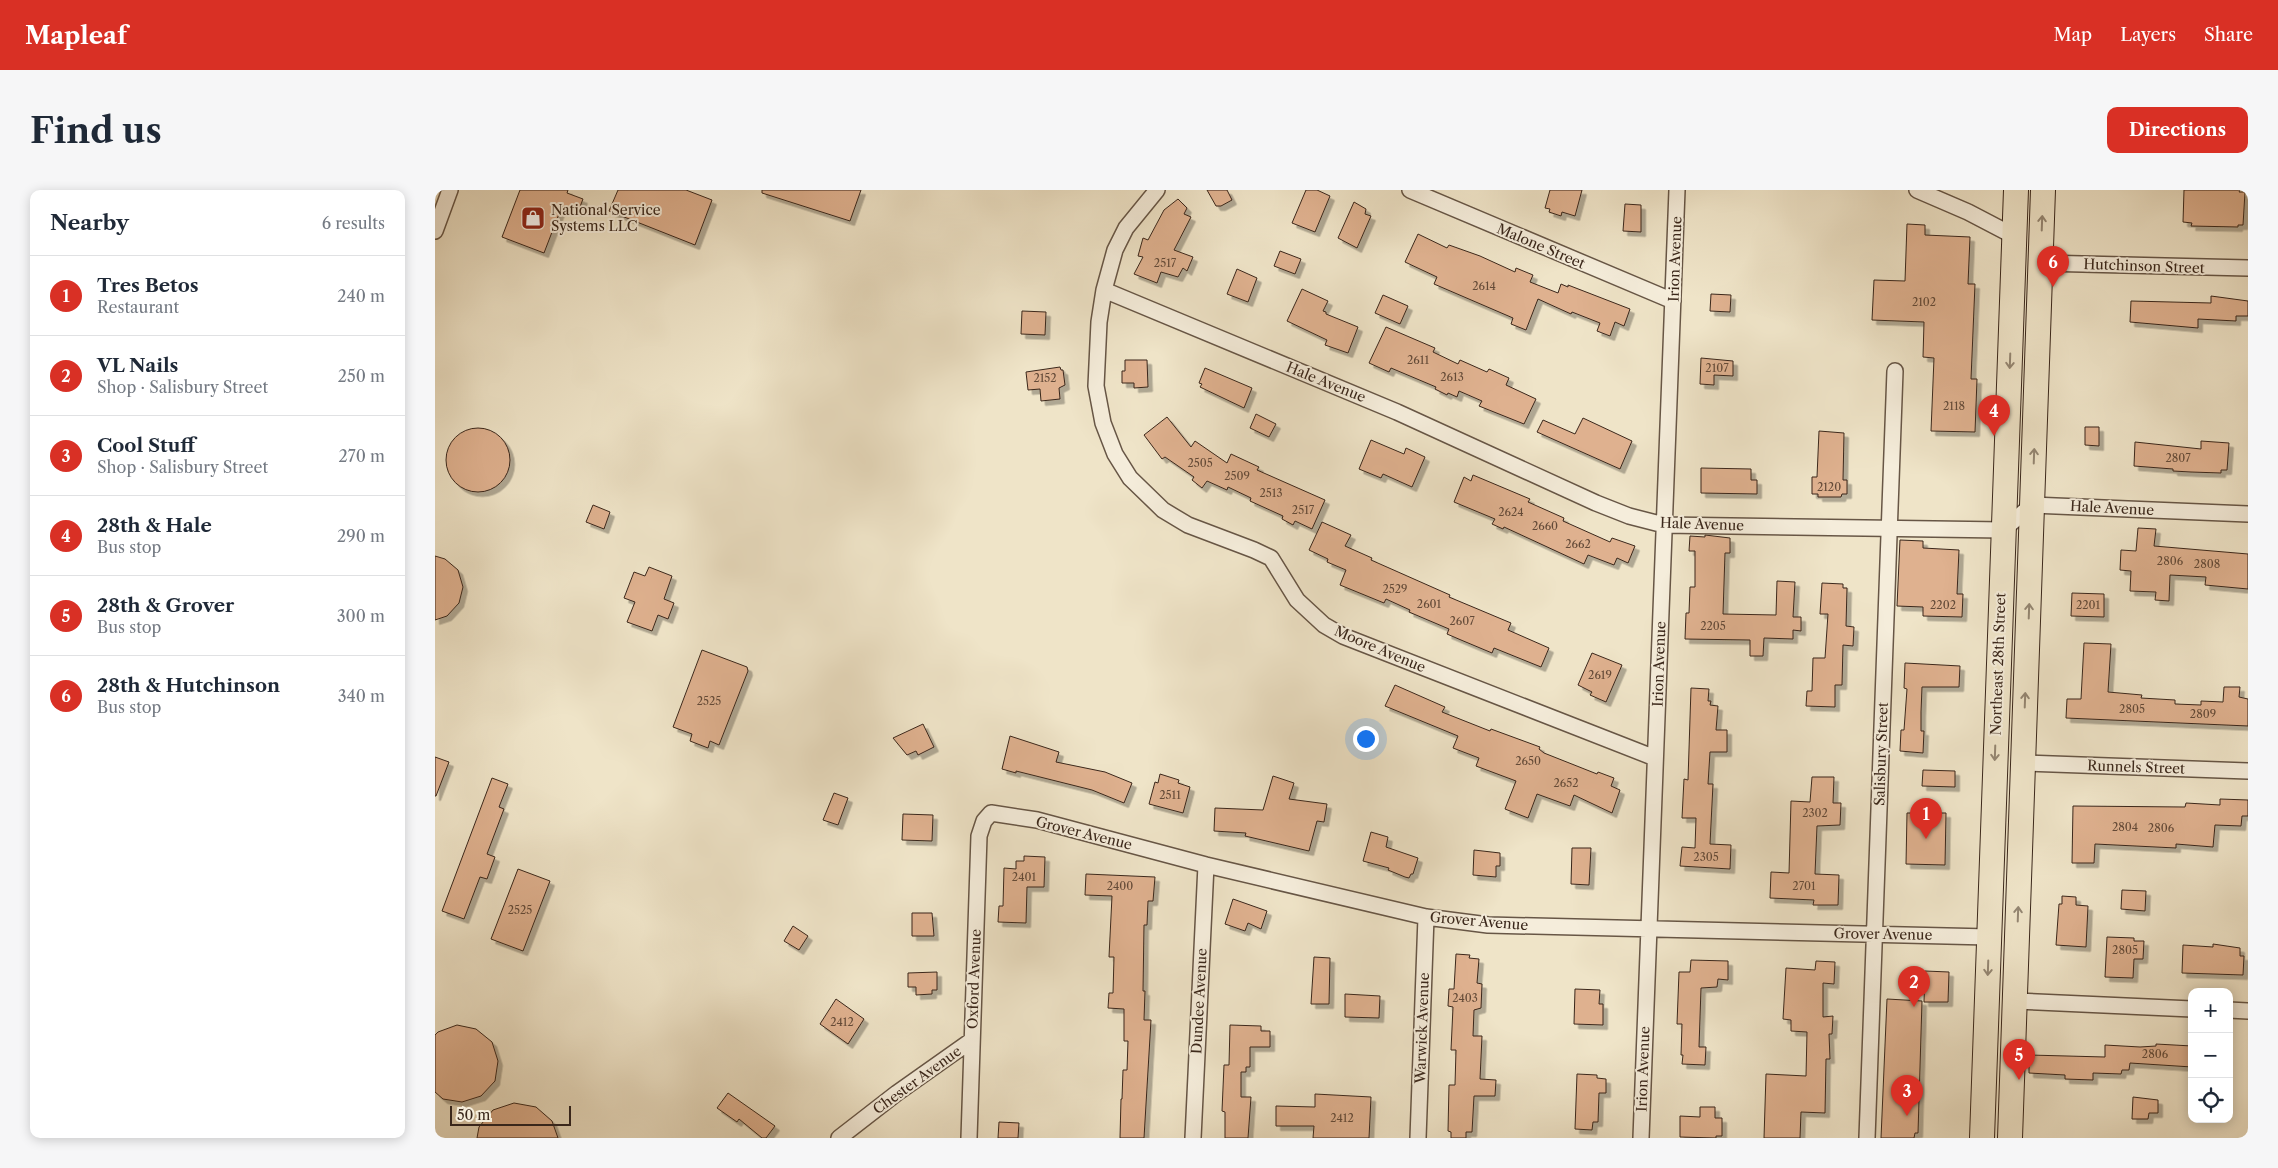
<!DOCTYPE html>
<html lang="en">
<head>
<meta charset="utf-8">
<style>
	:root { --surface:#fff; --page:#f6f6f7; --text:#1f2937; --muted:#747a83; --line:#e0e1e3; --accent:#d93025 }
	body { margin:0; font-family:"Libre Caslon Text",serif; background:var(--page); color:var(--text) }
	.controls { position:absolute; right:15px; bottom:15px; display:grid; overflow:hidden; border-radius:10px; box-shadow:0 2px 12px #0003 }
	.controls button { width:45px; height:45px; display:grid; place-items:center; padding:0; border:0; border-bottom:1px solid var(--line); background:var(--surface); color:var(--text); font:25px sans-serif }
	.scale { position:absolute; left:15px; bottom:12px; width:121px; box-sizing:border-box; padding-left:5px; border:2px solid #3a271b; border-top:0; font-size:14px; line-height:18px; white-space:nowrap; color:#3a271b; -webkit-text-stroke:4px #f5eddb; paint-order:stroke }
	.you { position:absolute; left:930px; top:548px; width:18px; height:18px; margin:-12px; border:4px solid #fff; border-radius:50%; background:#1a73e8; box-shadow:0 0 0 8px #1a73e833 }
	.badge { display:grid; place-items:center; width:32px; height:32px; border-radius:50%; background:var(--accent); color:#fff; font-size:16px; font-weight:700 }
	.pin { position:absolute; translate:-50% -41px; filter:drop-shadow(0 1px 2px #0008) }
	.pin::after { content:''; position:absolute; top:26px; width:18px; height:15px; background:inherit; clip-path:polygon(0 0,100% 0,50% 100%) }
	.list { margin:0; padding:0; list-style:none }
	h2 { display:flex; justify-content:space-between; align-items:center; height:65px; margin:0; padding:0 20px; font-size:21px }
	h2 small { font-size:16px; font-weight:400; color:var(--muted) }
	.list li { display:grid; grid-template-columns:32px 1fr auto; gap:15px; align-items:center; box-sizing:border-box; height:80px; padding:0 20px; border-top:1px solid var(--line) }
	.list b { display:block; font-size:19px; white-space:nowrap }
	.list p { margin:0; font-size:16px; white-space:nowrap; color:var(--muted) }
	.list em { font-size:16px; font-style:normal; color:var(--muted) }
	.icon { flex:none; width:28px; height:28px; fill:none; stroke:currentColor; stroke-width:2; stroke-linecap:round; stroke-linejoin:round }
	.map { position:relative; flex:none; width:1813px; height:948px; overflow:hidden; border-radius:10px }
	header { display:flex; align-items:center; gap:30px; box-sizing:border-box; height:70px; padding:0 25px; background:var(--accent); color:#fff }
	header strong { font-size:24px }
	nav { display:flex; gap:28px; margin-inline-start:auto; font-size:18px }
	.intro { display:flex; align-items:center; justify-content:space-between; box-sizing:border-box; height:120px; padding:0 30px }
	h1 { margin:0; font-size:35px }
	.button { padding:12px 22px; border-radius:10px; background:var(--accent); color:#fff; font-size:18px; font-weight:700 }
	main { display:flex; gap:30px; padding:0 30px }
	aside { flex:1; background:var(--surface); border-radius:10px; box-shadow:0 2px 12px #0003 }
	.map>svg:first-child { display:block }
	.building { fill:#dfb18f; stroke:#3a271b; filter:url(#shadow) }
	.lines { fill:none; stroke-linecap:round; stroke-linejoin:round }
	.minor-casing { stroke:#675646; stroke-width:18 }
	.primary-casing { stroke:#3a271b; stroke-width:26 }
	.minor { stroke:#f5eddb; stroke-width:15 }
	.primary { stroke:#efe4c8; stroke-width:24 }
	.oneway { stroke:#948672 }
	.labels { text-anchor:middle; stroke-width:4; stroke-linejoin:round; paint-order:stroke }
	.number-label { font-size:11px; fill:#634a38 }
	.poi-label { font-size:14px; fill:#3a271b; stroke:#f5eddb; text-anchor:start }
	.street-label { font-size:14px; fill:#3a271b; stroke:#f5eddb }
</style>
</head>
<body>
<header>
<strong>Mapleaf</strong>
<nav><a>Map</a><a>Layers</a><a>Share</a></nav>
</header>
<div class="intro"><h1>Find us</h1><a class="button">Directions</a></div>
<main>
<aside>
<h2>Nearby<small>6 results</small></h2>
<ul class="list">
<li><span class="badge">1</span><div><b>Tres Betos</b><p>Restaurant</p></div><em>240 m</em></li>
<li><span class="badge">2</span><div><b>VL Nails</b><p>Shop · Salisbury Street</p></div><em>250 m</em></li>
<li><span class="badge">3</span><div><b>Cool Stuff</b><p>Shop · Salisbury Street</p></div><em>270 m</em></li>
<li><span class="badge">4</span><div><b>28th &amp; Hale</b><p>Bus stop</p></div><em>290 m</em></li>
<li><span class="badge">5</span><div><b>28th &amp; Grover</b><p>Bus stop</p></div><em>300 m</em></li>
<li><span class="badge">6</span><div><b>28th &amp; Hutchinson</b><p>Bus stop</p></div><em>340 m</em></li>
</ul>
</aside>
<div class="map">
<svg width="1813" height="948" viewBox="0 0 1813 948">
	<defs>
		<filter id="shadow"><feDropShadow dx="4.5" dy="4.5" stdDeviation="0" flood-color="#0004"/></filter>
	</defs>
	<rect width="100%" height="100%" fill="#efe4c8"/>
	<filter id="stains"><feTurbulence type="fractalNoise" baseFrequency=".004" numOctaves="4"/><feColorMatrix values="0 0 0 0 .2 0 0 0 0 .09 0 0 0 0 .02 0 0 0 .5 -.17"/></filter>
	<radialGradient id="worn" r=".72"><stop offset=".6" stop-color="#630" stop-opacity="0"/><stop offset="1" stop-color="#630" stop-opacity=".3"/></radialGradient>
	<path class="building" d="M85,0h48l-1,3 16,6 -5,13 -16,-6 -18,47 -42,-16z
		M183,0h68l26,10 -17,45 -86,-34z
		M327,0h99l-11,31 -88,-28z
		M772,0h20l5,10 -11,6h-5z
		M871,0h11l13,6 -15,36 -23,-9z
		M1115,0h32l-7,26 -13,-4 -1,4 -12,-4 1,-3 -5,-1z
		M1749,0h56l-1,2h6l-2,33h-5v2l-47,-1 1,-3 -9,-1z
		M743,9l9,9 -3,6 7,3 -17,33 19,7 -6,14 -4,-3 -5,9 -17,-5 -4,11 -23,-9 9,-17 -5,-1 5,-18 5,2 16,-30z
		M919,12l12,7 -1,5 6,2 -14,32 -19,-10z
		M1190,14l16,1v27l-18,-1z
		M1472,34l18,1v10l45,2 -2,47h7l-4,95h6l-2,53 -44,-1 3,-73 -11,-1 1,-35 -52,-2 2,-40 31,1z
		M983,44l29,14 2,-3 31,11 35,16 1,-4 17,7 -3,7 28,11 3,-9 7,3v-2l62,24 -6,17 -9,-4 -5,14 -13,-5 3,-8 -28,-11 -1,2 -33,-15 -12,31 -15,-6 2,-6 -79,-34 3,-7 -32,-15z
		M845,61l21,8 -6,15 -21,-8z
		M802,79l20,9 -9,24 -21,-8z
		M867,99l26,12 -5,10 3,1v2l32,13 -10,26 -23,-8 2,-5 -40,-19z
		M1276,104l20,1 -1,17 -20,-1z
		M948,105l25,11 -8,18 -25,-11z
		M1776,106l37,5v15h-12v5l-38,-2v9l-68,-6 1,-21 80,2z
		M587,121l24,1 -1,23 -24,-1z
		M951,137l49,21 -2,4 25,12 2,-4 27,12 2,-3 20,9 -3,7 30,14 -12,25 -45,-18 3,-5 -23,-10 -2,6 -9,-4 -1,2 -12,-6 1,-2 -45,-19 -2,4 -20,-9z
		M1266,168l32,3v15l-19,-1v10l-14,-1z
		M690,170h22l1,27 -14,1v-5h-12v-12h3z
		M625,177l1,3h2l2,15 -6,3 1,11 -19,2 -1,-12 -12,1 -2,-18z
		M770,178l47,20 -8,20 -44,-21 2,-3 -3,-1z
		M821,224l20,10 -7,13 -19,-9z
		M732,227l24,30 4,-6 32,22 4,-9 28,13 -2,3 68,30 -13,29 -17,-8 -2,4 -11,-6 1,-3 -33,-15 1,-3 -23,-11 -1,3 -20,-9 -5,7 -10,-8 2,-3 -29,-20 -3,2 -18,-24z
		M1148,228l49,23 -12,28 -83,-37 6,-12 32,14z
		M1650,237h14v19l-14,-1z
		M11 270a32 32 0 1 1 64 0a32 32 0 1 1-64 0Z
		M1384,241l25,2 -1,47h4v14h-5l-1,3h-23v-3h-6v-17h5z
		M936,250l33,14 2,-6 19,9 -13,30 -29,-13 -2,4 -22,-9z
		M1766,251l28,2 -2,27h-6v3l-30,-1 -18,-1v-2l-39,-3 1,-24 66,7z
		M1266,278l50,1v11h6v14l-56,-1z
		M1038,285l57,24 -2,3 36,16 -1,3 47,21 2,-4 23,8 -7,17 -11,-5 -3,7 -26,-10 -4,9 -80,-37 -1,2 -11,-5 3,-5 -41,-17 10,-25 7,4z
		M158,315l17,7 -6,17 -18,-7z
		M887,332l29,13 -6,11 27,12 -1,2 79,35 -1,2 62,26 -3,7 41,18 -8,19 -47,-19 -2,5 -31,-13 -14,-6 2,-5 -40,-17 1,-2 -24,-11 -2,4 -44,-18 6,-15 -19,-8 1,-3 -19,-9z
		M1703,338l18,1 -2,17 94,8v35l-43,-4 1,-8 -36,-2 -1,26 -14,-1 1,-8 -26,-1 1,-20 -11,-1 1,-20 15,1z
		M1270,345l25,3v15h-5l-2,61 53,1 1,-34 18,1 -2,35h8v14l-8,-1v9l-29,-1 -1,18h-13v-16l-65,-1 1,-26h3l1,-26h5v-36h-6l1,-15 15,1z
		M1465,350l23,1v7l36,2 -2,44h6l-1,23 -39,-1v-9l-26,-1z
		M0,366l10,3 13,11 5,17 -4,16 -12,13 -12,4z
		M214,377l23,9 -8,23 10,4 -6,16 -10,-4 -6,16 -25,-9 8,-20 -11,-4 10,-26 11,4z
		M1387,393l21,1v4h4l-1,38 8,1 -1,19 -10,-1 -1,40h-7v22l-29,-1 1,-15h5l1,-33h12l3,-44h-8z
		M1637,403l32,1v23l-33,-1z
		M1649,453l27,1 -3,48 34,3 -1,3 34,2v4l26,1v-4l22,1 1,-15h16l-1,10 9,2v27l-182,-8 1,-19h14z
		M267,460l45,17 1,4 -29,74 -9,-4 -2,7 -18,-7 2,-7 -19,-7z
		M1157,463l30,12 -16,37 -16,-7 2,-3 -14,-7z
		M1470,473l55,3 -1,21h-37l-1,25v19h3l-1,22 -23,-2 1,-21h3l3,-41 -3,-1z
		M960,495l50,22 -3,5 48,19 1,-2 49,18 -1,2 5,4 53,21 1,-2 16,6 -3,8 9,4 -8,23 -38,-18 -4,11 -33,-12 -9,24 -23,-9 11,-28 -40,-15 3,-8 -26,-10 5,-12 -73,-30z
		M1256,498l18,1 -1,12h3l-1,4 8,1 -2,24h11v22h-17l-2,32h5l-3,60 21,1 -1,24 -50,-3 2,-19 13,1 1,-30h-14l2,-39 4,1z
		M488,534l11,23 -16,8 -2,-4 -9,4 -14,-17z
		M575,546l49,16 -3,10 49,10 27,11 -8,20 -32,-13 -76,-19v2l-14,-4z
		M0,567l14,5 -13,34h-1z
		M1488,580l32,1v16l-33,-1z
		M725,584l19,6 -1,3 12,4 -7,26 -34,-9 6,-22 3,1z
		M838,586l21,7 -5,16 38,5 -3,18 -7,-1 -8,30 -64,-15 1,-3 -32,-2 1,-23 48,2z
		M1377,587h22l-1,26h8l-1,22 -23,1 -2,48 24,1 -1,30h-25l1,-5 -44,-2 1,-26 18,1 2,-72 19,1z
		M57,588l16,6 -9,23 5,2 -17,45 8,3 -8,22 -7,-2 -16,42 -22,-8z
		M399,603l14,5 -10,27 -15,-5z
		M1785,609l28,1v16h-6l-1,10 -26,-1 -2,22 -37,-3v4l-81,-4 -1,19h-22l1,-57 112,1 1,-4 34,2z
		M1472,623h39l-1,52 -39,-1z
		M468,624l30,1 -1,26 -30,-1z
		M936,642l17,5 -2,10 32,11 -5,16h-2l-2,4 -4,-1 -17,-7 1,-2 -26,-7z
		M1137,658h19l-2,37 -18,-1z
		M1039,660l26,3v13h-4v11l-23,-2z
		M589,666l21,1 -1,30h-17l-1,36 -28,-1 1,-16h4l1,-38 12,1v-8h8z
		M83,679l32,12 -27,70 -32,-12z
		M651,684l69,3 -2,24h-5l-1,24h-3l-1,66h2l-1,29h7l-7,118h-24l1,-39h1l1,-29h4l1,-29h-4v-32l-16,-1 1,-15h4l1,-36h-5l3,-61 -27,-1z
		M1687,700l24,1 -1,20 -24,-2z
		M1627,706l14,1v8l12,1 -2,41 -30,-2 3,-41h3z
		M798,709l34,12 -6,18 -13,-6 -3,8 -20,-7z
		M477,723h20l2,23h-22z
		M358,736l15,10 -9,14 -15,-9z
		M1672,747l27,1v3h10l-1,18h-9l-1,19 -28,-1z
		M1778,754l27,4v8h4l-1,19 -61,-2 1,-28 30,2z
		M1021,764l14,1 -1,3 10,1 -2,24 5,1 -1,24 -7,2 -1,26h9l-2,43 16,1 -1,16h-21l-2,36h-6v6h-15v-6l-3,-1 1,-46h6l1,-35h-5l2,-43 -5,-1 1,-17h5z
		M879,767l16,1 -1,46h-18z
		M1256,770l37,1v19l-10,-1 -1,8 -16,1 -2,59h7l-1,18 -23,-1 1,-9h-2l1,-31h-5l2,-52h11z
		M1381,771l19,1 -1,22 -11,-1v34l10,-1 -1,18h-3l1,25h-4l-1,54 -24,-1 -1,26h-36l2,-64 40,2 1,-44 -16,-1v-11l-8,-1 3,-51 29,2z
		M1490,781l24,1 -1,30h-24z
		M502,782v18h-5v4l-16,1v-8h-8v-14z
		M1140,799l25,1 -1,14h4v21l-29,-1z
		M910,804l35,2 -1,22 -34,-1z
		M401,809l28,20 -16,25 -28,-20z
		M1452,809l35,2 -4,132h-3l-1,5h-33z
		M22,835l19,4 16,13 6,19 -3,20 -14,15 -19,6 -19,-3 -8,-7v-57l3,-3z
		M795,835l31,1v5h9v16h-20v20h-4v5h-5v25h10l-3,41h-23v-26l-3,-1 2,-46h5z
		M1721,854l36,2v21l-62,-4 -1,7h-7l-1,4 -28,-1v7l-28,-1v-4l-36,-2v-18l76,2v-12l35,2 16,-1z
		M1142,884l20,1v3l9,1v14h-7l-1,29h-5l-1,8 -17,-1z
		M293,903l47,33 -9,12h-4l-23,-19 -2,3 -20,-14z
		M880,904l56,3 -2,41h-56l1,-12h-38v-20l39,1z
		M1698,907l25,3v13h-9l-1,6h-16z
		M79,913l22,4 16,14 6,17h-81l2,-11 14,-17z
		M1265,917h15v11h7v18h-6v2l-36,-1v-21l20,1z
		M564,932l20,1 -1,15h-20z"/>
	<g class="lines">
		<g class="minor-casing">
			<path id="minor" d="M722,0l-31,38 -11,22 -11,40 -5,32 -3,64 7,37 12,31 15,24 33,32 25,15 66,25 17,8 26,42 27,25 19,11 312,122
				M975,0l263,111
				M1482,0l51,22 46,24
				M0,41l15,-41
				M1606,73l207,5
				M669,100l293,122 199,91 33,13 35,9 339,5 29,-25 216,9
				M1588,573l225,8
				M1580,811l177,8
				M1794,820l19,1
				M404,948l58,-45 75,-53
				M534,948l10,-302 5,-15 7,-8 46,7 169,45 220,52 62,8 501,12
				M758,948l13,-273
				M983,948l8,-221
				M1206,948l36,-948
				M1432,948l28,-767"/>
		</g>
		<g class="primary-casing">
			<path id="primary" d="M1547,948l34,-948
				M1575,948l33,-948"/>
		</g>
		<use href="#minor" class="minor"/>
		<use href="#primary" class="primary"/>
	</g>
	<defs><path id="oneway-shaft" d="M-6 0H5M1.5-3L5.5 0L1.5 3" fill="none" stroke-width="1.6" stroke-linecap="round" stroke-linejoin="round" transform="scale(1.25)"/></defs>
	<g class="oneway">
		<use href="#oneway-shaft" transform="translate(1607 33) rotate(-88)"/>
		<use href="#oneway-shaft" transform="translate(1575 171) rotate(92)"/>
		<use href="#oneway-shaft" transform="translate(1599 266) rotate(-88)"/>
		<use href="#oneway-shaft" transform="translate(1594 421) rotate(-88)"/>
		<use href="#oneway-shaft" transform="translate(1590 510) rotate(-88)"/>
		<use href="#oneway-shaft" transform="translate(1560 563) rotate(92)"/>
		<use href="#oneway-shaft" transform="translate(1583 724) rotate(-88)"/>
		<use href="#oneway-shaft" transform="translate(1553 778) rotate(92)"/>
	</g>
	<defs>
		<g id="shop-square" transform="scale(1.25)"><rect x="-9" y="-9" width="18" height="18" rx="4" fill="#8f2418" stroke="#f5eddb"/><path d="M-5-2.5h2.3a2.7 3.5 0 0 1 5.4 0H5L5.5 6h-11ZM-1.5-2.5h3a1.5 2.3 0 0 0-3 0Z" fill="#fff"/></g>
	</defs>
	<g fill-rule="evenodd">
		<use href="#shop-square" x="98" y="28"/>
	</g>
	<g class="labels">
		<g class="number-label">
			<text x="730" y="77">2517</text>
			<text x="1049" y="100">2614</text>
			<text x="1489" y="116">2102</text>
			<text x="983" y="174">2611</text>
			<text x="1282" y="182">2107</text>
			<text x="1017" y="191">2613</text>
			<text x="610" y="192">2152</text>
			<text x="1519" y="220">2118</text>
			<text x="1743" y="272">2807</text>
			<text x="765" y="277">2505</text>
			<text x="802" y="290">2509</text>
			<text x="1394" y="301">2120</text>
			<text x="836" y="307">2513</text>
			<text x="868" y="324">2517</text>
			<text x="1076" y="326">2624</text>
			<text x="1110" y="340">2660</text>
			<text x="1143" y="358">2662</text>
			<text x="1735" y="375">2806</text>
			<text x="1772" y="378">2808</text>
			<text x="960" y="403">2529</text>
			<text x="994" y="418">2601</text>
			<text x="1508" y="419">2202</text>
			<text x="1653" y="419">2201</text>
			<text x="1027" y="435">2607</text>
			<text x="1278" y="440">2205</text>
			<text x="1165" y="489">2619</text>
			<text x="274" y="515">2525</text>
			<text x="1697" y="523">2805</text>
			<text x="1768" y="528">2809</text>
			<text x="1093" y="575">2650</text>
			<text x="1131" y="597">2652</text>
			<text x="735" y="609">2511</text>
			<text x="1380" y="627">2302</text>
			<text x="1690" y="641">2804</text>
			<text x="1726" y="642">2806</text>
			<text x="1271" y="671">2305</text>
			<text x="589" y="691">2401</text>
			<text x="685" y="700">2400</text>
			<text x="1369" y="700">2701</text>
			<text x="85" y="724">2525</text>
			<text x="1690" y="764">2805</text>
			<text x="1030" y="812">2403</text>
			<text x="407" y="836">2412</text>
			<text x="1720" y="868">2806</text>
			<text x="907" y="932">2412</text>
		</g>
		<g class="poi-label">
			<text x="116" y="25">National Service<tspan x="116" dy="16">Systems LLC</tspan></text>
		</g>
		<g class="street-label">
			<text transform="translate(1106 56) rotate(23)" y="5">Malone Street</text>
			<text transform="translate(1240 69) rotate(-88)" y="5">Irion Avenue</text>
			<text transform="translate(1709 76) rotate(2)" y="5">Hutchinson Street</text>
			<text transform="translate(891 192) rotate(22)" y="5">Hale Avenue</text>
			<text transform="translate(1677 318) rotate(3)" y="5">Hale Avenue</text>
			<text transform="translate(1267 334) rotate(2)" y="5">Hale Avenue</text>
			<text transform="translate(945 459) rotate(23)" y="5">Moore Avenue</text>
			<text transform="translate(1224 474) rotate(-88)" y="5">Irion Avenue</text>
			<text transform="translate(1563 474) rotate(-88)" y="5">Northeast 28th Street</text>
			<text transform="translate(1446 564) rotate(-88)" y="5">Salisbury Street</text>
			<text transform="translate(1701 577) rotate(2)" y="5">Runnels Street</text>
			<text transform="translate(649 643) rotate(14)" y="5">Grover Avenue</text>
			<text transform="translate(1044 731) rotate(5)" y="5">Grover Avenue</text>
			<text transform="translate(1448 744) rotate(1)" y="5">Grover Avenue</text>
			<text transform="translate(539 789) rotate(-88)" y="5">Oxford Avenue</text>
			<text transform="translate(764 811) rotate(-87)" y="5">Dundee Avenue</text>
			<text transform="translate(987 838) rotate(-88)" y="5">Warwick Avenue</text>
			<text transform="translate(1208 879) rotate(-88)" y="5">Irion Avenue</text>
			<text transform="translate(482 890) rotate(-36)" y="5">Chester Avenue</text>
		</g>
	</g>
	<rect width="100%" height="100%" filter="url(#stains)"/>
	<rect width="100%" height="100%" fill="url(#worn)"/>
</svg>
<div class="controls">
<button>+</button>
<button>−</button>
<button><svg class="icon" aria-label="locate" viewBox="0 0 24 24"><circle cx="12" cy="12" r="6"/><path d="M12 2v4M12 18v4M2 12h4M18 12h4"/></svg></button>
</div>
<div class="scale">50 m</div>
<div class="you"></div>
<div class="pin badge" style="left:1491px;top:649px">1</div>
<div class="pin badge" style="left:1479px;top:817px">2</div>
<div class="pin badge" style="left:1472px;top:926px">3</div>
<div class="pin badge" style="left:1559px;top:246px">4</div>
<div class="pin badge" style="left:1584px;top:890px">5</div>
<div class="pin badge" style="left:1618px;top:97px">6</div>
</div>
</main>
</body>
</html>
